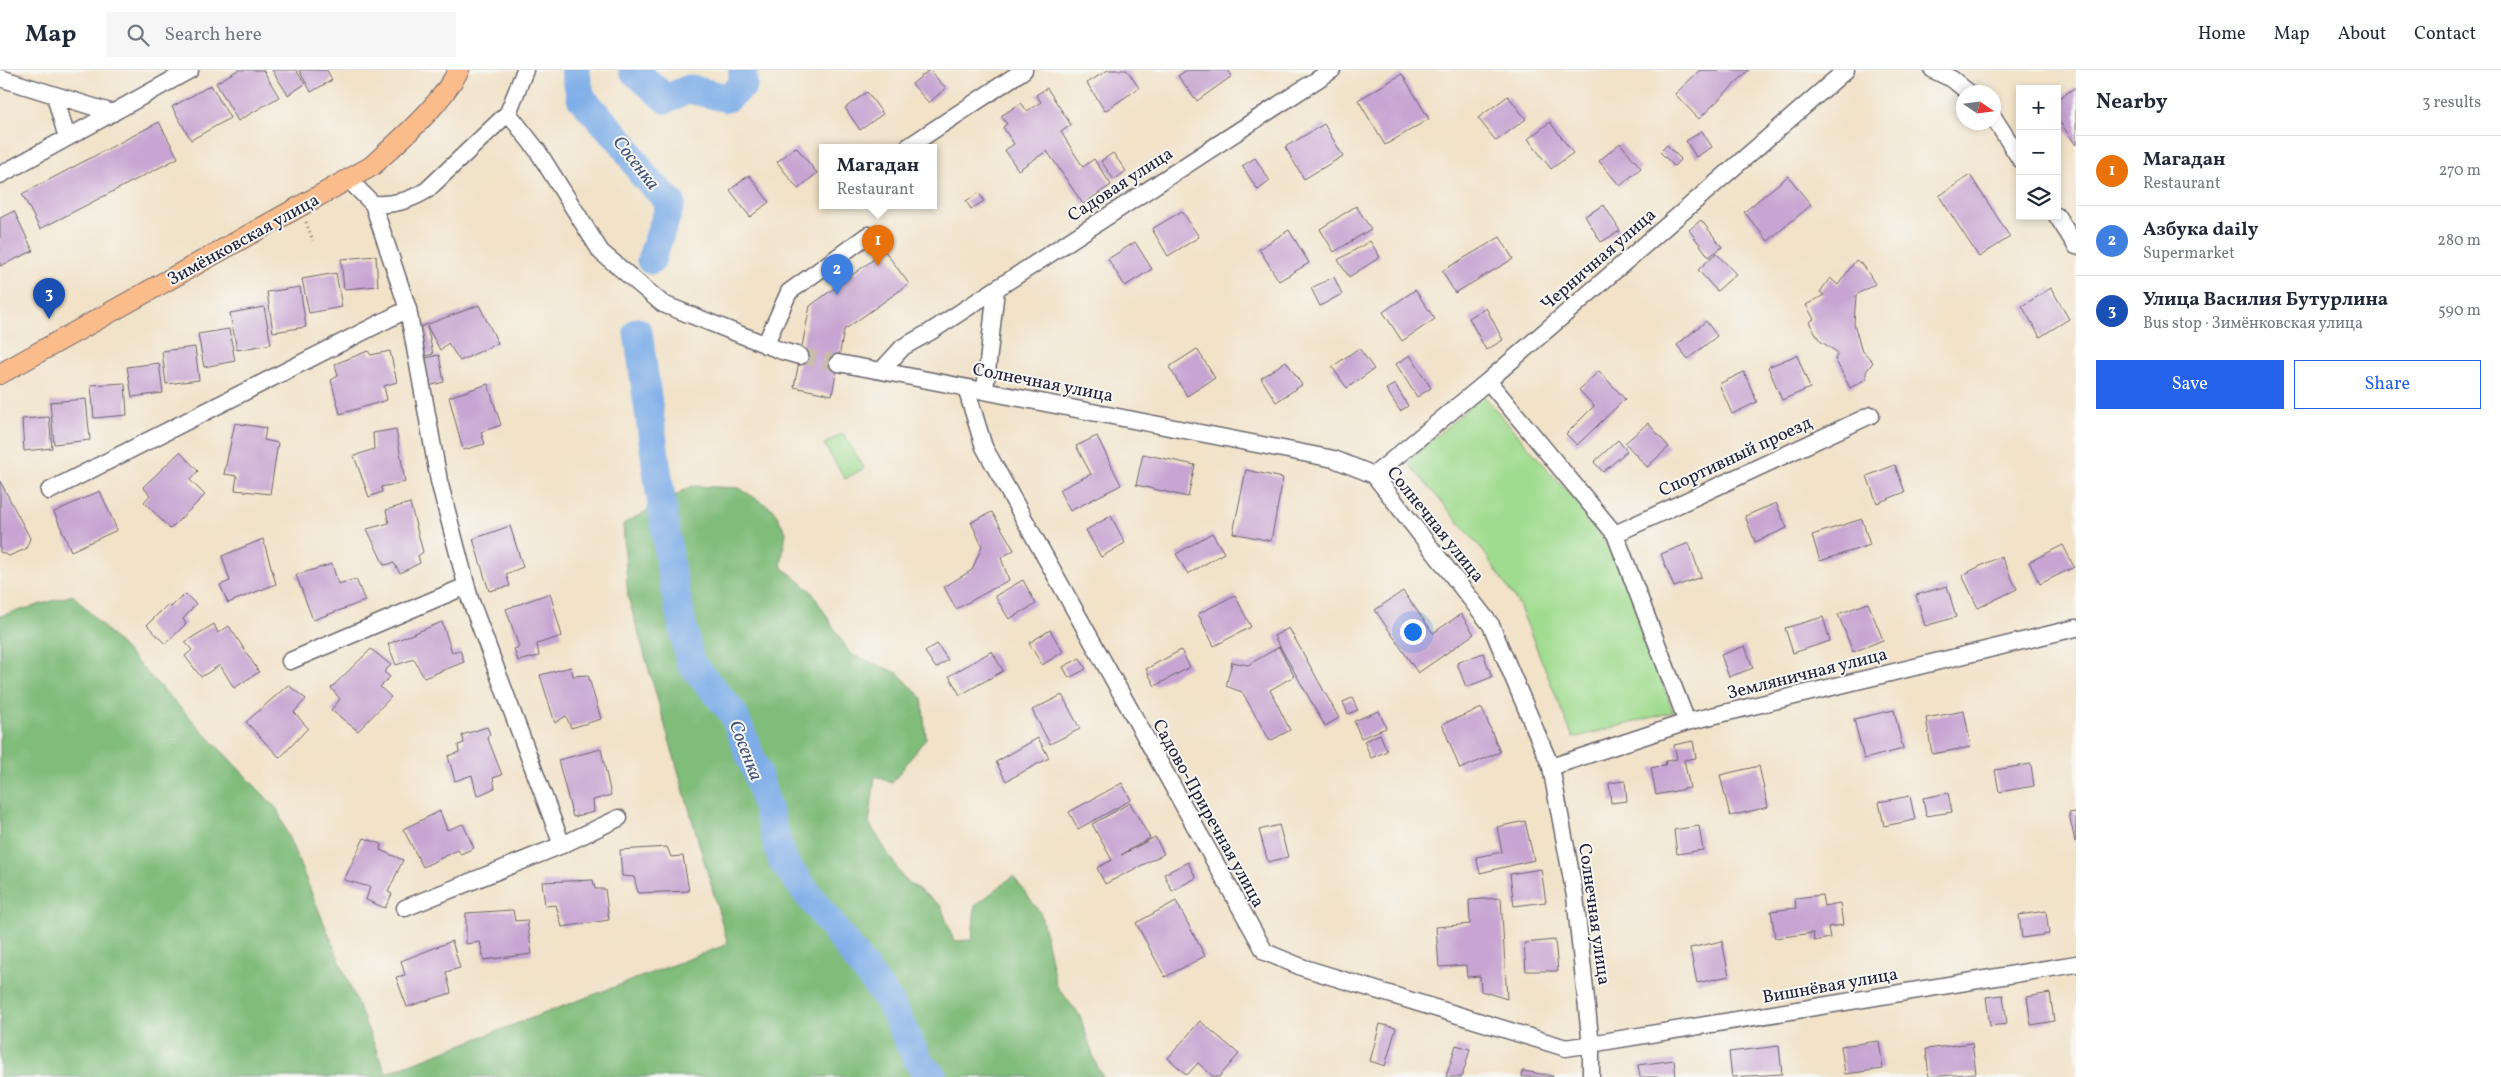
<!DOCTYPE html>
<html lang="en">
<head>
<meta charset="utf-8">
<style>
	:root { --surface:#fff; --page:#f6f6f7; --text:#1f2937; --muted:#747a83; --line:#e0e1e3; --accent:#2563eb }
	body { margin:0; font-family:Vollkorn,serif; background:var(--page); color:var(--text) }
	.controls { position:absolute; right:15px; top:15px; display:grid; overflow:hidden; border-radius:0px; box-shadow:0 2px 8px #0003 }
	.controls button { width:45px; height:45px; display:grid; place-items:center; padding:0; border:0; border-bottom:1px solid var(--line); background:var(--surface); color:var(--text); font:25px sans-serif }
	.compass { position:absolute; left:1956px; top:15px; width:45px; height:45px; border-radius:50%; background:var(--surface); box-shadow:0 2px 8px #0003; rotate:103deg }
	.you { position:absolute; left:1412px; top:561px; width:18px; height:18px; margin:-12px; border:4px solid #fff; border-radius:50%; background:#1a73e8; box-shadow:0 0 0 8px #1a73e833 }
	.badge { display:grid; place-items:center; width:32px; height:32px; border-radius:50%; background:var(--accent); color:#fff; font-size:16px; font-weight:700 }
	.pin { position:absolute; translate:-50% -41px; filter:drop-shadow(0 1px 2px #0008) }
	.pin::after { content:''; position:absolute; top:26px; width:18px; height:15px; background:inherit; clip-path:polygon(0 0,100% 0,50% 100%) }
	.popup { position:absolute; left:819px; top:74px; width:118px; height:65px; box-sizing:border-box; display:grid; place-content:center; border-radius:0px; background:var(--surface); filter:drop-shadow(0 1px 4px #0005); font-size:16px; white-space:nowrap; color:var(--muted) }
	.popup b { font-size:19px; color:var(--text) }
	.popup::after { content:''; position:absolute; left:50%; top:100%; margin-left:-10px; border:10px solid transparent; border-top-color:var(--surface) }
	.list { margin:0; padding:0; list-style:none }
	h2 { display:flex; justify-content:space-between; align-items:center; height:65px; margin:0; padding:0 20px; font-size:21px }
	h2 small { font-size:16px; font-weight:400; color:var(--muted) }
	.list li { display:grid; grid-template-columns:32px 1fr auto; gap:15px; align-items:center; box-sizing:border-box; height:70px; padding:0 20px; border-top:1px solid var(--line) }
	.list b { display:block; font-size:19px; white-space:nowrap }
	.list p { margin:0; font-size:16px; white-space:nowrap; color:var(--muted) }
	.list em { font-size:16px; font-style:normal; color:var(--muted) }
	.actions { display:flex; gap:10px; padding:15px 20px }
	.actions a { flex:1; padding:11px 0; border:1px solid var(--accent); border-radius:0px; text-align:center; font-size:18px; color:var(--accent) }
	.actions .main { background:var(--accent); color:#fff }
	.icon { flex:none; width:28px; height:28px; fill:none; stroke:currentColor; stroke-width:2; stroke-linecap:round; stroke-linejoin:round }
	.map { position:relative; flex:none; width:2076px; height:1007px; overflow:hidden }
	header { display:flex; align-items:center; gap:30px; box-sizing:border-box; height:70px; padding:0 25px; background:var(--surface); border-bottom:1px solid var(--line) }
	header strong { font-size:24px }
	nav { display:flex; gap:28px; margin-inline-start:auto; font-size:18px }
	.search { width:350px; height:45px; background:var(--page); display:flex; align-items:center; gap:12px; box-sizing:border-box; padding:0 18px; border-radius:0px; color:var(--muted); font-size:19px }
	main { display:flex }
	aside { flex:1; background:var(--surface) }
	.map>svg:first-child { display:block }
	.green { fill:#a0dc8f; stroke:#617f65 }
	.forest { fill:#80bc7a; stroke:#516f5a }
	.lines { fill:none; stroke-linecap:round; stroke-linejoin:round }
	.river { stroke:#7eade8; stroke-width:29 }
	.building { fill:#c7a4d1 }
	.minor-tunnel { stroke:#c8bcac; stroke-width:16; stroke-dasharray:16 8; stroke-linecap:butt }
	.minor-casing { stroke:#6a656c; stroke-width:19 }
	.major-casing { stroke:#6a656c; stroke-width:22 }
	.path { stroke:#6a656c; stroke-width:3; stroke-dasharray:1 4; stroke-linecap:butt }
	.minor { stroke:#fff; stroke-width:16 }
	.major { stroke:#fabc8b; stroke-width:20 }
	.labels { text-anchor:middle; stroke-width:4; stroke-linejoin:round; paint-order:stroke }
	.street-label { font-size:18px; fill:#22223b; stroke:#f6f6f2 }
	.water-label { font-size:19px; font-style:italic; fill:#425378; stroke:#f6f6f2 }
</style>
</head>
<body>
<header>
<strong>Map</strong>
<div class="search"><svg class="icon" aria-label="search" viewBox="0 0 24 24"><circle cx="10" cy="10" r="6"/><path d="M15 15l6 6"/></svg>Search here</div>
<nav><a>Home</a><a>Map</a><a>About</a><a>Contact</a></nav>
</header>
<main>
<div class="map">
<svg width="2076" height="1007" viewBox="0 0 2076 1007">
	<rect width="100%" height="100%" fill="#f6f6f2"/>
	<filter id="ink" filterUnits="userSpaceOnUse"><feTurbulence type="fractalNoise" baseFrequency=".02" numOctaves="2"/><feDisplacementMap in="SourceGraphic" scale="10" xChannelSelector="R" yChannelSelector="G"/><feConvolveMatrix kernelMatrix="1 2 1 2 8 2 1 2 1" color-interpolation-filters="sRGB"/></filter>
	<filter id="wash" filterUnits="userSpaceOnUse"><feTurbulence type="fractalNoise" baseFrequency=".0096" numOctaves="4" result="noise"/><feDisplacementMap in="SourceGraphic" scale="20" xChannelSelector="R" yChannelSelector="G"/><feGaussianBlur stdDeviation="1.12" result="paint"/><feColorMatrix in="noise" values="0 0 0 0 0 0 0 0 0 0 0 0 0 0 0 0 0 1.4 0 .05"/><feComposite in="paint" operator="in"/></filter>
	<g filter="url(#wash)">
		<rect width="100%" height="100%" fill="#f1e2c8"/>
		<path class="green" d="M1483,325l108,124 34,58 48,135 -100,26 -54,-133 -38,-57 -74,-86z
			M843,363l21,35 -19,11 -21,-35z"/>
		<path class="forest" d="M692,416l47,2 34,21 13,23 -5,34 30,25 39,63 48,19 24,25 4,40 -34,45 -17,-7 -6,47 34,55 38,28 13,35 18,-1 3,-34 38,-30 28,38 15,71 24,31 16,48 7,13h-1103v-461l73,-21 204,214 109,264 342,-129 -100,-347 -5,-73z"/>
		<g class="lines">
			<path class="river" d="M575,0l6,28 42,45 20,32 28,28 -20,57
				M633,0l33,29 23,-10 38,9 16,-13v-15
				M638,262l33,239 19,91 43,51 24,60 25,87 107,141 31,63 13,13"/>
		</g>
		<g id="blocks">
			<path class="building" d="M238,0h25l16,27 -41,24 -22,-38z
				M272,0h24l9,14 -17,11z
				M299,0h28l5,10 -21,12z
				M929,0l17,18 -17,15 -17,-19z
				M1108,0h19l12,18 -34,23 -18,-28z
				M1187,0h41l4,6 -35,25 -19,-25z
				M1700,0h49l-50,49 -24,-25z
				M1402,4l27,45 -44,26 -27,-45z
				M211,15l19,33 -39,22 -19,-33z
				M2076,17v58l-19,-27v-18z
				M1047,18l24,37 -10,7 22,35 11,-8 17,26 -28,19 -36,-53 -29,19 -13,-20 9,-6 -11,-17 4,-3 -6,-8 20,-13 6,8 14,-9 -5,-7z
				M867,22l16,22 -23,16 -15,-22z
				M1508,26l18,23 -30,22 -18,-23z
				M159,52l19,36 -138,71 -18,-35z
				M1550,52l23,31 -22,16 -23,-30z
				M1324,54l19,32 -39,23 -19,-32z
				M1702,61l10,16 -16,10 -10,-16z
				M1620,73l21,25 -21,18 -21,-25z
				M1667,75l14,14 -7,7 -14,-14z
				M796,77l21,26 -19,16 -21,-27z
				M1113,83l13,18 -12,9 -13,-19z
				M1255,88l15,23 -12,9 -16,-24z
				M749,105l20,27 -19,15 -20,-27z
				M1970,105l40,62 -31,20 -40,-61z
				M1788,106l23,29 -43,36 -24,-29z
				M979,123l5,8 -13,8 -5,-8z
				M1604,135l16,26 -19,11 -16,-26z
				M1356,136l15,23 -37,23 -14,-23z
				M14,141l19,40 -33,15v-48z
				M1182,141l17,26 -31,19 -16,-27z
				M1701,150l21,27 -13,10 -20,-27z
				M1289,160l20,33 -30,18 -20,-32z
				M1500,167l13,22 -58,34 -13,-22z
				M1370,171l10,16 -31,20 -11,-17z
				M1135,172l17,27 -27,17 -17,-27z
				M885,181l24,33 -65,46 -12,65 -38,-8 16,-81z
				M1716,183l20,21 -19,17 -19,-21z
				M376,186l2,30 -34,3 -3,-30z
				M1856,190l8,6 11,18 -19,11 -2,28 7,26 12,13 -7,10v7l-16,9 -15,-29 3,-6 -18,-12 -11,-19 5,-3 -8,-14 18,-10 -4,-3 10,-14 8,7z
				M336,203l6,34 -33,6 -7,-34z
				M1334,207l8,17 -22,12 -9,-18z
				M300,217l6,40 -33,5 -6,-40z
				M2051,218l18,31 -29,18 -18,-31z
				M1415,220l20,29 -33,22 -19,-29z
				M479,235l19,38 -38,18 -12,-18 -8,7 -13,-24 6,28 -13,3 -5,-28z
				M264,237l7,37 -34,6 -7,-37z
				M1486,238l17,32 -17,10 -17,-32z
				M1706,251l11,15 -29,23 -11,-14z
				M229,259l6,32 -31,6 -6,-33z
				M195,277l4,33 -33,4 -4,-33z
				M1359,278l15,21 -27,19 -15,-21z
				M1197,279l18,29 -28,18 -18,-29z
				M368,281l3,4 19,-4 7,31 -13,4 3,14 -47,14 -9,-34 7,-4 -3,-12z
				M439,285l5,27 -19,5 -5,-28z
				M1410,285l21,33 -14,9 -21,-33z
				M1797,285l13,33 -28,12 -14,-33z
				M1286,291l16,24 -26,17 -15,-24z
				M159,293l4,30 -31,4 -5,-30z
				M1599,301l26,28 -48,46 -11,-11 28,-28 -15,-16z
				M1744,302l13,30 -25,12 -13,-30z
				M125,313l2,32 -33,3 -3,-33z
				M488,314l13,41 -20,7 4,12 -22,6 -14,-53z
				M1395,314l13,22 -8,5 -14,-22z
				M86,329l4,41 -36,4 -4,-42z
				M49,347l3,31 -28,3 -2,-32z
				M235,353l31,5 -2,12 14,3 -8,51 -35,-4 2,-14 -13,-2z
				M1648,353l21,24 -22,20 -22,-24z
				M396,359l9,53 -24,5 1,5 -13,5 -15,-41 20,-7 -1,-16z
				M1097,366l24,49 -51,26 -11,-21 32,-16 -15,-28z
				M1618,370l9,11 -24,21 -9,-10z
				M180,382l18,19 -8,9 15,15 -35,34 -26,-27 6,-7 -7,-8z
				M1143,384l52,11 -7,32 -52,-12z
				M1895,395l10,27 -28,11 -10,-27z
				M1246,400l37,8 -12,63 -38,-8z
				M0,411l30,57 -4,11 -17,7 -9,-4z
				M100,421l17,39 -46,21 -17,-39z
				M410,433l13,49 -5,4 2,7 -20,10 -6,-10 -10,2 -17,-36 22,-6 -3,-13z
				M1776,433l11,25 -32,14 -10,-26z
				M992,442l22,38 -13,8 8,22 -53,29 -12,-22 28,-17 10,-24 -11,-24z
				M1111,446l14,27 -24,14 -15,-27z
				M1862,449l8,26 -50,16 -8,-26z
				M510,456l13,41 -17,7 4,12 -21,5 -16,-52z
				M1212,463l12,20 -36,21 -12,-20z
				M263,469l13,45 -48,19 -8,-18 10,-4 -8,-25z
				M1689,473l12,34 -27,10 -13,-33z
				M2063,475l11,22 -34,17 -11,-22z
				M2001,486l16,33 -39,19 -16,-33z
				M332,494l6,20 18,-5 9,22 -52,19 -17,-45z
				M1023,510l13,24 -27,15 -14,-23z
				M1947,516l9,31 -31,9 -9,-31z
				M1403,521l30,42 28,-19 13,20 -56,39 -43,-63z
				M550,523l12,43 -25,8 2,12 -21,5 -4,-12 5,-2 -13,-38z
				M185,524l11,10 -13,15 3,5 -21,20 -18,-19 20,-20 4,2z
				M1235,525l16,32 -37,19 -16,-32z
				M1868,533l15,37 -30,12 -15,-38z
				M1823,547l7,24 -37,12 -8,-25z
				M442,552l10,30 8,-2 4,12 -40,16 -10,-19 -18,6 -8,-21z
				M214,554l4,9 11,-7 30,46 -25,16 -14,-23 -19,12 -16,-21 7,-6 -7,-8z
				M1289,558l50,90 -14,8 -51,-90z
				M1050,560l13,22 -21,13 -13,-22z
				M937,574l11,16 -12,8 -11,-16z
				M1745,576l8,22 -24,9 -8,-22z
				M1279,577l15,29 -24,14 20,40 -20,11 -28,-49 -16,-6 6,-24 16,3z
				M371,579l20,16 -7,7 6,5 -10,10 11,10 -33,34 -27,-21 9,-11 -9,-11z
				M1181,580l9,17 -35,19 -9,-17z
				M992,581l11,20 -43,24 -11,-19z
				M1483,583l9,24 -26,10 -9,-24z
				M1080,588l6,11 -17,9 -6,-11z
				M571,597l2,9 15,-1 13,44 -30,9 -5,-12 -11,7 -15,-48z
				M288,615l18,14 -12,13 14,16 -28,30 -34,-36z
				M1062,625l18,34 -30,15 -18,-34z
				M1352,628l6,12 -10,4 -5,-12z
				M1482,638l18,44 -40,17 -18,-45z
				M1894,640l9,39 -39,10 -10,-40z
				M1379,641l7,17 -25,10 -7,-17z
				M1964,641l7,36 -39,7 -6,-36z
				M487,657l3,7 -3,2 15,39 -9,3 2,10 -18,8 -5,-21 -17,6 -7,-25 11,-4 -1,-7 6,-2 -2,-8z
				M1380,664l7,17 -16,7 -7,-17z
				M1038,668l11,20 -43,23 -10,-19z
				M1693,671l3,17 -12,2 6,28 -34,7 -5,-27 14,-3 1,-4 11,-2 -3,-14z
				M601,679l10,46 -18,5 1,12 -21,5 -15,-57z
				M2031,694l3,22 -35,6 -4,-22z
				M1759,696l9,41 -38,9 -10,-41z
				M1625,711l2,20 -16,2 -2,-20z
				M1122,713l9,17 -53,29 -9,-17z
				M1948,723l4,19 -26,4 -3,-18z
				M1910,726l5,24 -31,6 -5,-24z
				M1130,733l20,35 -29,17 34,-18 9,17 -59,30 -8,-16 15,-8 -20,-36z
				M440,741l7,19 16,-6 11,24 -13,6 -3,-4 -35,17 -20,-38z
				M2076,742v29l-1,1 -6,-29z
				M1525,751l9,39 -54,13 -4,-16 26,-5 -5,-25z
				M1279,755l9,32 -20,5 -9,-32z
				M1699,756l4,24 -26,4 -3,-24z
				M364,768l17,6 -1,6 23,10 -15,32 4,2 -7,14 -19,-8 4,-13 -26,-7z
				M667,777l4,10 12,-1 6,35 -51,2 -4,-16 -12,-1 -2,-26z
				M1188,792l8,16 -24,13 -8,-17z
				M1541,799l5,33 -32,4 -4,-32z
				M593,810l2,9h10l4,31 -47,7 -6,-22 -11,1 -3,-24z
				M1822,825l2,11 16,-3 3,22 -15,2 2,11 -16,3 -1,-8 -38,5 -4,-27 25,-3 -1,-10z
				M1501,828l6,101 -26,-8 -1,-15 -13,1 -1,-12 -27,2 -3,-40 34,-3 -1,-24z
				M1176,831l29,55 -40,21 -29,-54z
				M513,840l2,11 12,-1 5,34 -48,6 -4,-18 -14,2v-31z
				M2046,841l3,23 -27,4 -3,-23z
				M1555,870l3,31h-32l-2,-28z
				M452,871l8,27 -14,4 5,21 -44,14 -11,-30 9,-2 -4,-14z
				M1722,871l7,35 -32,7 -7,-35z
				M2050,923l4,28 -23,4 -4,-28z
				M2003,925l4,29 -17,2 -4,-29z
				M1200,951l39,33 -20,23h-5l-16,-14 -11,12 -19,-17z
				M1380,954l16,4 -11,38 -15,-5z
				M1879,971l4,28 -38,5 -4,-28z
				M1972,973l4,30 -47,4 -3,-28z
				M1456,975l14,4 -8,28h-16z
				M1779,976l3,28 -50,3 -3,-25z
				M1674,990l2,17h-36l-2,-12z
				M1523,1001l30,5v1h-31z"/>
		</g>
	</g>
	<g filter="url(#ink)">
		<use href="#blocks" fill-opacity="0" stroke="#6a656c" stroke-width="1"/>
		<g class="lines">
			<path class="minor-tunnel" d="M800,286l38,7"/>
			<g class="minor-casing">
				<path id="minor" d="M1933,0l19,9 16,13
					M0,8l113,35
					M55,26l12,42
					M508,43l29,37 64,102 62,52 119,47 18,5
					M1994,48l26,41
					M908,77l116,-77
					M0,105l190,-105
					M349,110l24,24c21,1 36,-3 54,-14l81,-77 17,-43
					M373,134l35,105 31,172 31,118 92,246
					M2057,146l19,30
					M765,275l24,-53 79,-57
					M838,293l43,8 22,-24 27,-15 402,-262
					M881,301l453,88 40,16 117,150 60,142 24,129 16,150v31
					M1488,311l127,153 72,188
					M966,318l18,59 281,505 39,16 262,80 510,-84
					M985,320l11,-101
					M1374,405l114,-94 358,-311
					M49,421l359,-182
					M1615,464l256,-119
					M290,591l176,-75
					M1551,697l136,-45 389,-94
					M405,838l157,-63 57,-27"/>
			</g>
			<g class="major-casing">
				<path id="major" d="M0,304l372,-208c32,-30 66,-58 87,-96"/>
			</g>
			<path class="path" d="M306,152l7,19"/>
			<use href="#minor" class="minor"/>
			<use href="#major" class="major"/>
		</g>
	</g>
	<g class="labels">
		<g class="street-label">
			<text transform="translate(1120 114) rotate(-33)" y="6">Садовая улица</text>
			<text transform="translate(243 169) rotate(-29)" y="6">Зимёнковская улица</text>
			<text transform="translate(1598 189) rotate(-41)" y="6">Черничная улица</text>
			<text transform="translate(1043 312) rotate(11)" y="6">Солнечная улица</text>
			<text transform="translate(1735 386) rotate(-25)" y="6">Спортивный проезд</text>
			<text transform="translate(1436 454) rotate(51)" y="6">Солнечная улица</text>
			<text transform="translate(1807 603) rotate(-14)" y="6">Земляничная улица</text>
			<text transform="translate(1209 743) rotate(61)" y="6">Садово-Приречная улица</text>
			<text transform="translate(1595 844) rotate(82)" y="6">Солнечная улица</text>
			<text transform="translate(1830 915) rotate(-10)" y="6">Вишнёвая улица</text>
		</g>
		<g class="water-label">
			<text transform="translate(637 92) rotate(52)" y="7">Сосенка</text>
			<text transform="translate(747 680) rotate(69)" y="7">Сосенка</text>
		</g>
	</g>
</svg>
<div class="controls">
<button>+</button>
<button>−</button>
<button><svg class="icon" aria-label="layers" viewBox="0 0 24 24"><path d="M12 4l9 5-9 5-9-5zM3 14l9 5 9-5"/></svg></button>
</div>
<svg class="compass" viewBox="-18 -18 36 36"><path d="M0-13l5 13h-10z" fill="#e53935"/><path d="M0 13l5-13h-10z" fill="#747a83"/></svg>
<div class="you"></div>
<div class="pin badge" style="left:878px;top:196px;background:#e8710a">1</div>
<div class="popup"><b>Магадан</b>Restaurant</div>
<div class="pin badge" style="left:837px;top:225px;background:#3f7fe0">2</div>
<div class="pin badge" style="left:49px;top:249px;background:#1a4fb4">3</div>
</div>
<aside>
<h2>Nearby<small>3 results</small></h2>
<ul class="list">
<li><span class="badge" style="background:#e8710a">1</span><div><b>Магадан</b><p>Restaurant</p></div><em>270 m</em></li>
<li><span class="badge" style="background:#3f7fe0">2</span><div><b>Азбука daily</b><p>Supermarket</p></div><em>280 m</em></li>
<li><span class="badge" style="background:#1a4fb4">3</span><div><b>Улица Василия Бутурлина</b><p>Bus stop · Зимёнковская улица</p></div><em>590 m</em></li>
</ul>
<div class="actions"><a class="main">Save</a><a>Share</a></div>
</aside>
</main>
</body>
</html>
